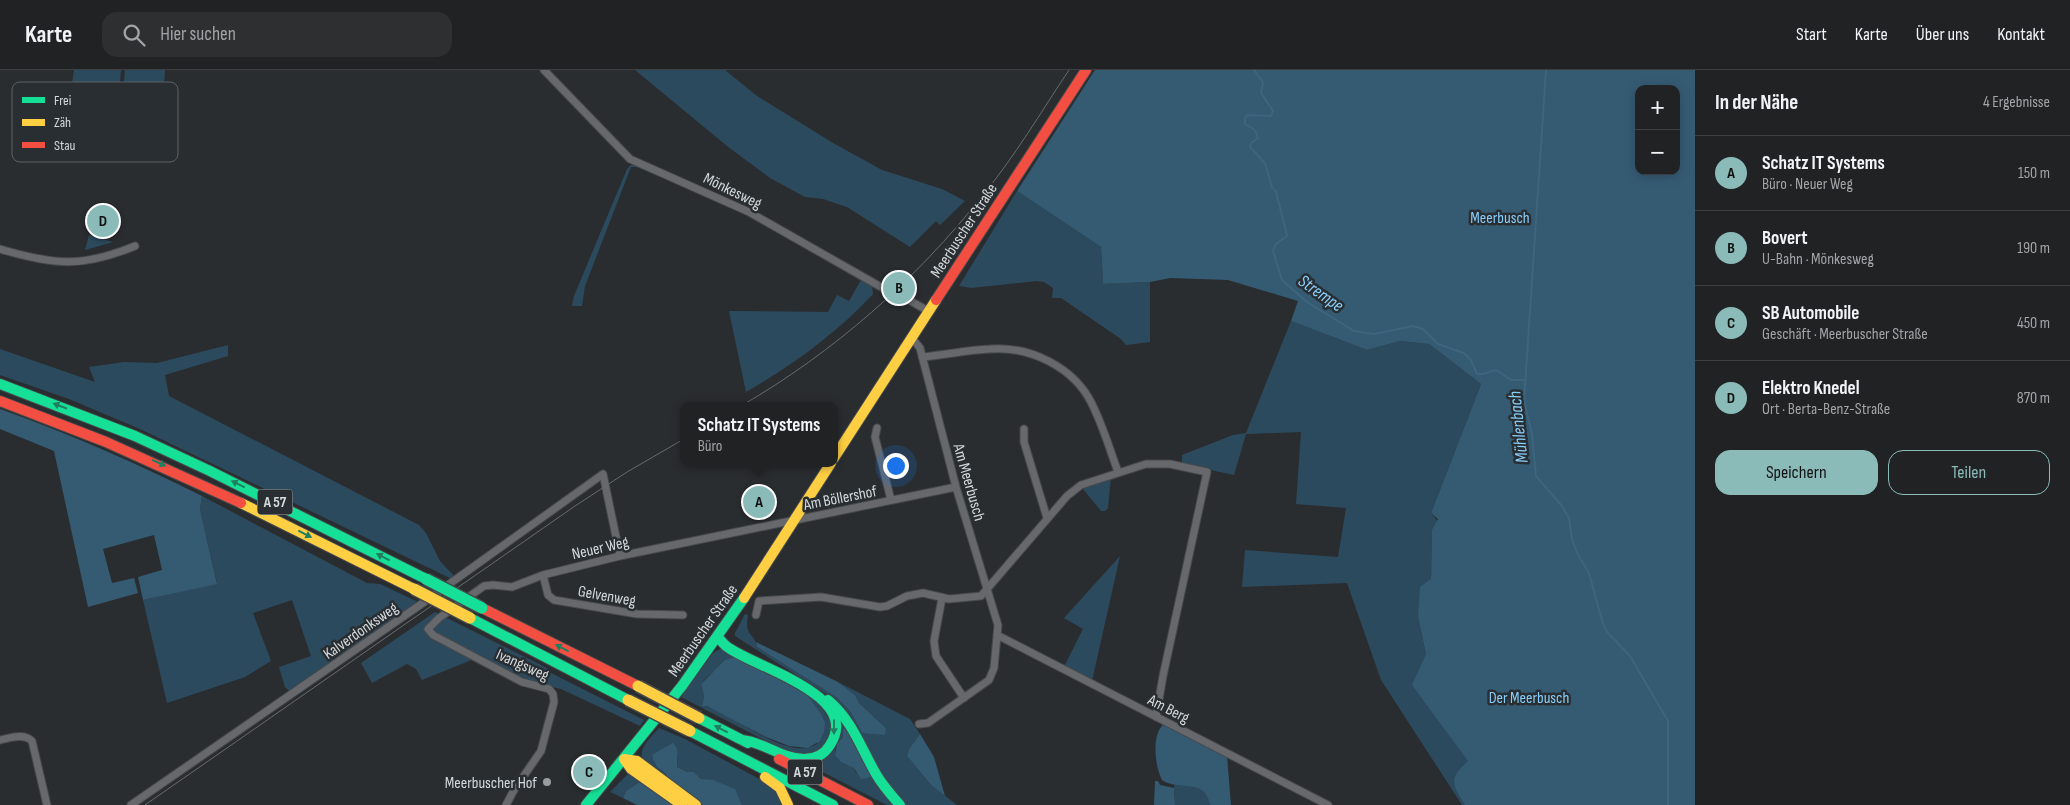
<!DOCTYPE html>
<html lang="de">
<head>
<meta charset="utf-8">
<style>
	:root { --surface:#202224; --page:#2d2f31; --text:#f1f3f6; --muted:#a2a4a6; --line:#3d3f41; --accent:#8bbbb9 }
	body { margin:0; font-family:"Sofia Sans Condensed",sans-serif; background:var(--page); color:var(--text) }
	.controls { position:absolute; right:15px; top:15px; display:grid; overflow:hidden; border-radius:10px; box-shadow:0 2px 12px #0003 }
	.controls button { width:45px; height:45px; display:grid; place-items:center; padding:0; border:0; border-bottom:1px solid var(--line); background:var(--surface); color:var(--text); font:25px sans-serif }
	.you { position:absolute; left:895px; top:395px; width:18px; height:18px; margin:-12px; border:4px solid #fff; border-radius:50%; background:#1a73e8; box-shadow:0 0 0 8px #1a73e833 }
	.badge { display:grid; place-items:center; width:32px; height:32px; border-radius:50%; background:var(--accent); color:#111; font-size:16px; font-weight:700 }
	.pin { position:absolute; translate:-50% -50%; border:2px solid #fff; box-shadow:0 1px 5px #0006 }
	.popup { position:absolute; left:680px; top:332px; width:158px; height:65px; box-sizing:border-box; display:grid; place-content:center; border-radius:10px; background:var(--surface); filter:drop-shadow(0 1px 4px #0005); font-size:16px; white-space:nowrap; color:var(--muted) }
	.popup b { font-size:19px; color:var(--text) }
	.popup::after { content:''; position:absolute; left:50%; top:100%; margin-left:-10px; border:10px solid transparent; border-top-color:var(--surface) }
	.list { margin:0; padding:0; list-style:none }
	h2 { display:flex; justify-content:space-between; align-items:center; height:65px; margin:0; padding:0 20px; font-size:21px }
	h2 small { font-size:16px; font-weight:400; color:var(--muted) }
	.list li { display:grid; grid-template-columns:32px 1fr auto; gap:15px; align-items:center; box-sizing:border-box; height:75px; padding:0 20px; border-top:1px solid var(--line) }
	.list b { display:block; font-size:19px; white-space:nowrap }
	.list p { margin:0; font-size:16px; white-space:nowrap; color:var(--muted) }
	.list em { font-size:16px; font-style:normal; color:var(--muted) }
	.actions { display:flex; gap:10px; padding:15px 20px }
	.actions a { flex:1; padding:11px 0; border:1px solid var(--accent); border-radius:15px; text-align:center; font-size:18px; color:var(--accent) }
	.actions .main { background:var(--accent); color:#111 }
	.icon { flex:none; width:28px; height:28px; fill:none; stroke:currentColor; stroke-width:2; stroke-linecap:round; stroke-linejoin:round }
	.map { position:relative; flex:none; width:1695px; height:735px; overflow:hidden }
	header { display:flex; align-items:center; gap:30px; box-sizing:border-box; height:70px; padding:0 25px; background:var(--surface); border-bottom:1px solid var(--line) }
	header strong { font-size:24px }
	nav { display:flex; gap:28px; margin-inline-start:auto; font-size:18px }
	.search { width:350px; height:45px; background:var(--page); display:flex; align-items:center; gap:12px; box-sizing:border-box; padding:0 18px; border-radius:15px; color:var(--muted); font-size:19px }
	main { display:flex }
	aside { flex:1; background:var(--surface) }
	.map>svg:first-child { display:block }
	.green { fill:#2c4a5e; fill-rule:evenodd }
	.forest { fill:#355b73; fill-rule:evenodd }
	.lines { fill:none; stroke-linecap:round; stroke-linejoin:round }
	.stream { stroke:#3d657e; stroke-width:2 }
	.street-casing { stroke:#46494b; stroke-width:9 }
	.fast-casing { stroke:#46494b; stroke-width:12 }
	.slow-casing { stroke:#46494b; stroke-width:12 }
	.jam-casing { stroke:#46494b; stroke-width:12 }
	.street { stroke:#66686b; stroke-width:7 }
	.fast { stroke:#16e098; stroke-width:10 }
	.slow { stroke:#ffcf43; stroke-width:10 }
	.jam { stroke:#f24e42; stroke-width:10 }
	.tram { stroke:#686a6c; stroke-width:1 }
	.fast-bridge-casing { stroke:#46494b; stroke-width:14; stroke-linecap:butt }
	.slow-bridge-casing { stroke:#46494b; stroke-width:14; stroke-linecap:butt }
	.fast-bridge { stroke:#16e098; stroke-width:11 }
	.slow-bridge { stroke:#ffcf43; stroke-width:11 }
	.oneway { fill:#207e60 }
	.poi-dot { fill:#999da0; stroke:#282e32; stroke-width:2 }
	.labels { text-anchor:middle; stroke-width:5; stroke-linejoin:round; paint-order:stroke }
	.shield { fill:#282e32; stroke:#a1a6a9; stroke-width:1 }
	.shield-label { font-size:15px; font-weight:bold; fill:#d5d9dc }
	.street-label { font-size:16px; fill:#d5d9dc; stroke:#282e32 }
	.park-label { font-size:16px; fill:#88cefc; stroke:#282e32 }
	.poi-label { font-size:16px; fill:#d5d9dc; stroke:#282e32; text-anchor:end }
	.water-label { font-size:18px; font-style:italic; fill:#88cefb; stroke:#282e32 }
	.key { fill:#282e32; stroke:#5c6165; stroke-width:1 }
	.key-label { font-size:14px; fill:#d5d9dc }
</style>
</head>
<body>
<header>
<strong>Karte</strong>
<div class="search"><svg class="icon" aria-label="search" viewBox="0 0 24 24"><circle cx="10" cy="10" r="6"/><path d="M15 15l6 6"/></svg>Hier suchen</div>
<nav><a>Start</a><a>Karte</a><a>Über uns</a><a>Kontakt</a></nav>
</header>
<main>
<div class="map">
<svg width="1695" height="735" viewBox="0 0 1695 735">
	<rect width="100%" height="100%" fill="#2a2d30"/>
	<path class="green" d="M74,0h47l-2,24 -5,3 -42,-14z
		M125,0h40l-3,49 -40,-19z
		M635,0h90l32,26 76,47 49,27 60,19 23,12 -25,24 -4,-4 -26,26 -63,-40 -24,-8 -18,-2 -35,-19 -43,-32z
		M636,94l60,26 -60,-23h-5l-46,119 -3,20h-10l2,-10 53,-127 4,-4z
		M1017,121l84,56 2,37 47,-2v60l-24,3 -5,-6 -60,-41h-9l1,-10 -9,-6 -7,-1 -66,7 -12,-2z
		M89,165l24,7 -28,8z
		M851,201l21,15 1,8c-36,39 -80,71 -127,98l-17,-81 99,1 9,-17 12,6 12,-21 -12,-7z
		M1291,251l76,29 33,-9 29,3 52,40 -50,129 242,292h-211l-81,-125 -34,-97 -105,4 3,-37 93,7 8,-49 -50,-4 5,-72 -55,2 -12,41 -52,-11v-9l51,-20 13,-2zM1432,460l2,54 -6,76 -15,26 13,-32 -8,-37 13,-37z
		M228,275v11l-63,19 4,21 250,129 7,8 14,28 14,15 -2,3 -312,-150 -71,-30 -69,-24v-26l95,33 -6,-15 35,-5 33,1z
		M1111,407l-3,31 -3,3h-4l-18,-22z
		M202,426l165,87 13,1 38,18 -129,89 -4,-4 -6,-20 32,-11 -19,-56 -39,13 18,48 -26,16 -78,26 -24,-103 74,-17 -17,-74z
		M1120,486l-28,125 -28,-14 19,-38 -19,-11z
		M435,542l116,58v3l93,47 -4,6 -79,-37 -37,-9 -45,-23 -57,23 -6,-11 -9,-5 -35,19 -11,-20z
		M745,544l3,1c-4,23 7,17 9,32l79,50 14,14 12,22 24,-5 -27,-25 -4,-8 -17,-13 72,37 10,15 -11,15 -2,7 24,29 26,20h-51l-15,-16 -57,-90 -99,-63v-3z
		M720,579l7,1 17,9c-17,6 -32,10 -43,25l3,12 -2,9c30,6 84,58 115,39l-3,-37 -7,-12c13,8 21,19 25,34l-10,20 -19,7 -33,-13 -89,-46 32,-44z
		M830,634l66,101h-9l-82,-42 25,-13zM843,667l15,11 4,13 5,4 -11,8 -2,-5 -19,-17 2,-7z
		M659,658l26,11 80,43 10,7 8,16h-41l-8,-16 -33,-10 -7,-7h-7l-10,-5 1,-12 -11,-8 -14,7v6l4,7 7,5 9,13 -31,-26c-3,-12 9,-22 17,-31z
		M630,702l11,9 -15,10 -3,7 -13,-6z
		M1174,715c17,1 33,0 36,20h-35z"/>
	<path class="forest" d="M1095,0h600v735h-230c-13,-21 -17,-26 3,-44l-56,-76 14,-31 -8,-37 2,-30 11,-8 1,-49 6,-11 -7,-6 50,-129 -52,-40 -29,-3 -33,9 -76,-29 7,-20 -70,-21 -58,-2 -20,4 -47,2 -2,-37 -84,-56zM1639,19h37v82h-37z
		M0,339c70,25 136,54 202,87l-2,13 17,75 -74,16 -5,-23 24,-7 -8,-35 -51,14 9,34 22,-5 4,15 -50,14 -34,-156 -54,-22z
		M756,572l82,40 17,13 4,8 27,25 -1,7 -23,-2 -12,-22 -14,-14 -79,-50z
		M737,587l7,2 63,36 14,19 4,9 -1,9 -4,9 -12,7 -19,-2 -23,-9 -59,-31h-5l2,-10 -3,-12 24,-24z
		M1164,654l63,32 4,49h-21c-5,-28 -31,-13 -48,-25 -7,-13 -11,-46 2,-56z
		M847,658l24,49 -10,2 -7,-11 -13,-6 -6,-7 2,-11 6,-7v-8z
		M920,664l14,23 11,39 -14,-11 -24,-29 2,-7z
		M673,673c7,7 4,15 4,24l10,5h7l7,7 12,1 22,9 7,16h-43l-26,-20 -9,-13 -7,-5 -4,-7v-6z
		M641,711l35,24h-39l-14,-7 3,-7z
		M1155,711h3l2,4 14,3 1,17h-21z"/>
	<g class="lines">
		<path class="stream" d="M1254,0l9,12 -2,11 12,18 -2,5 -24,-1 -2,4v5l10,6 3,8 -7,5 -1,4 15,16 7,24 4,5 10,39 1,5 -11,8 -3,7 9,29 25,22 47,29 20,3 39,-8 10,3 15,15 26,9 7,7 6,14h6l13,-4 15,10h15
			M1546,0l-22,331 8,33 4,42 26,30 7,12 3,21 5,14 12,20 14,51 5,9 22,23 38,65v84"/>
		<g class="street-casing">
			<path id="street" d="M544,0l86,89 119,53 132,75 12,4 37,21
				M0,179c54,16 82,19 135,-3
				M912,268l8,10 36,139 42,138 -4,43 -5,12 -61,43 -9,1
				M922,287c23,-2 46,-7 68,-8 40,-3 84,18 102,55 11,22 18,46 26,68
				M877,358l-2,9 16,63
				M1024,359v13l23,76
				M543,505l5,20 6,5 83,14 46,1
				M942,528l-8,43 2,15 28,42
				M756,545l3,-14 62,-4 59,10 7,-1 20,-10 16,-3 26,6 32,-3 86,-100 14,-11 65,-21h24l37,8 -44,204 -7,41
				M997,565l331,170
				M0,670c11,-2 23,-7 32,1l15,64
				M131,735l289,-200 183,-131 17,82
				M506,735l8,-15 27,-39 13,-49 -1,-8 -4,-5 -27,-7 -89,-47 -5,-6 11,-11 45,-32 9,-1 19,2 31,-12 77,-19 336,-69"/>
		</g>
		<g class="fast-casing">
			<path id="fast" d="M0,314l135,52 75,35 216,108
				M470,548l158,82
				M718,567c2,3 5,6 8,9 26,21 137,48 104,99 -6,10 -15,14 -26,14 -22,0 -40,-17 -62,-19
				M828,630c24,20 33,48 48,74 7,12 15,21 24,31
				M699,648l49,25
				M690,661l143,74
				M586,735l96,-119 62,-88"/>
		</g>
		<g class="slow-casing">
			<path id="slow" d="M834,388l102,-158
				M241,433l173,86
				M744,528l87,-135
				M765,707l15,11 8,17
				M682,735l-51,-36 -7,-10 13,2 59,44"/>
		</g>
		<g class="jam-casing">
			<path id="jam" d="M936,230l150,-230
				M0,331l106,41 135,61
				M482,538l156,78
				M779,689l89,46"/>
		</g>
		<use href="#street" class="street"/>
		<use href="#fast" class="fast"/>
		<use href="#slow" class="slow"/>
		<use href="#jam" class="jam"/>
		<path class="tram" d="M741,336c93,-54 175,-126 242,-211 32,-39 58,-83 86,-125
			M145,735l430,-299 52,-34 57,-33"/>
		<g class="fast-bridge-casing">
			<path id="fast-bridge" d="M426,509l56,29"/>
		</g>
		<g class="slow-bridge-casing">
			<path id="slow-bridge" d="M414,519l56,29
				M638,616l61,32
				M628,630l62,31"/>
		</g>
		<use href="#fast-bridge" class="fast-bridge"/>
		<use href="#slow-bridge" class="slow-bridge"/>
	</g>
	<defs><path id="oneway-solid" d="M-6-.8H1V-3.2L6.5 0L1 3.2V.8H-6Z" transform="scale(1.25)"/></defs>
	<g class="oneway">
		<use href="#oneway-solid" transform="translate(60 336) rotate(-159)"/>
		<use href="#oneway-solid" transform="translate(159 393) rotate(24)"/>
		<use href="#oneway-solid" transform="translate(238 414) rotate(-154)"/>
		<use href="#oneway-solid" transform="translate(305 464) rotate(27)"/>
		<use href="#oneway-solid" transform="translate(383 487) rotate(-153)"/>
		<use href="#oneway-solid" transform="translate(562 578) rotate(-153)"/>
		<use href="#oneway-solid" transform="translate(834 657) rotate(90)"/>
		<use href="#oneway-solid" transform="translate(721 659) rotate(-153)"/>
	</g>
	<circle class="poi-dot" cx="547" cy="712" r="5"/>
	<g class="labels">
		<g class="shield">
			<rect x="257.5" y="419.5" width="35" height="25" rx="4"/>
			<rect x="787.5" y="689.5" width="35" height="25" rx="4"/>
		</g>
		<g class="shield-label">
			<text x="275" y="437">A 57</text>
			<text x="805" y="707">A 57</text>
		</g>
		<g class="street-label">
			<text transform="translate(733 120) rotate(26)" y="6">Mönkesweg</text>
			<text transform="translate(963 160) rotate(-57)" y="6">Meerbuscher Straße</text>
			<text transform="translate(970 412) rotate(74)" y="6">Am Meerbusch</text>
			<text transform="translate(840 427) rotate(-11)" y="6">Am Böllershof</text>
			<text transform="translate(600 477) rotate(-13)" y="6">Neuer Weg</text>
			<text transform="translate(607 525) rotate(10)" y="6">Gelvenweg</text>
			<text transform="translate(360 560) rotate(-35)" y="6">Kalverdonksweg</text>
			<text transform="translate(702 560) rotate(-55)" y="6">Meerbuscher Straße</text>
			<text transform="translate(523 594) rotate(24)" y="6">Ivangsweg</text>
			<text transform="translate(1169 638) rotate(27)" y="6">Am Berg</text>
		</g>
		<g class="park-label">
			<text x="1500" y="153">Meerbusch</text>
			<text x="1529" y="633">Der Meerbusch</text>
		</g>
		<g class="poi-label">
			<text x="537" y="718">Meerbuscher Hof</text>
		</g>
		<g class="water-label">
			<text transform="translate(1321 223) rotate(35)" y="6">Strempe</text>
			<text transform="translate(1518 357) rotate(-96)" y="6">Mühlenbach</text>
		</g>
	</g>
	<rect x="12" y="12" width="166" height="80" rx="8" class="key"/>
	<rect x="22" y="27" width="23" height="6" fill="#16e098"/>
	<rect x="22" y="49" width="23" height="7" fill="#ffcf43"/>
	<rect x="22" y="72" width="23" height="6" fill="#f24e42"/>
	<g class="key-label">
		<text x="54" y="35">Frei</text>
		<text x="54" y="57">Zäh</text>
		<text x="54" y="80">Stau</text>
	</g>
</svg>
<div class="controls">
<button>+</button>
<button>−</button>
</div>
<div class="you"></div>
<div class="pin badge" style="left:759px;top:432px">A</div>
<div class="popup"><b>Schatz IT Systems</b>Büro</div>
<div class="pin badge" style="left:899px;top:218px">B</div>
<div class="pin badge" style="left:589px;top:702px">C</div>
<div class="pin badge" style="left:103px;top:151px">D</div>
</div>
<aside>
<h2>In der Nähe<small>4 Ergebnisse</small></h2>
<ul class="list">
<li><span class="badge">A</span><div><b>Schatz IT Systems</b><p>Büro · Neuer Weg</p></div><em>150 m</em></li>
<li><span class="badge">B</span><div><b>Bovert</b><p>U-Bahn · Mönkesweg</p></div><em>190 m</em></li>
<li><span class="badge">C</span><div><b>SB Automobile</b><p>Geschäft · Meerbuscher Straße</p></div><em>450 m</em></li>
<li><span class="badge">D</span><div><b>Elektro Knedel</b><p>Ort · Berta-Benz-Straße</p></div><em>870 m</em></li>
</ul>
<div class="actions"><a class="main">Speichern</a><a>Teilen</a></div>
</aside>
</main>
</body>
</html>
